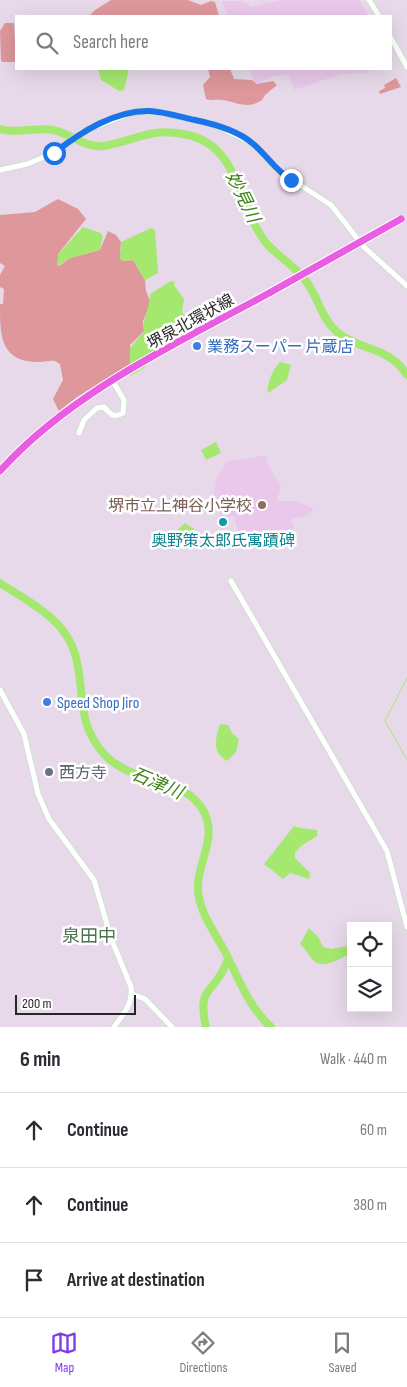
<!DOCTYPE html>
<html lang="en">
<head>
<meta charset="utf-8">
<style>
	:root { --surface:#fff; --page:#f2f2f3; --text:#2b2b33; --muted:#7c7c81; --line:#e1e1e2; --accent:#7c3aed }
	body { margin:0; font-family:"Sofia Sans Condensed","Noto Sans JP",sans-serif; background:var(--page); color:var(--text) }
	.controls { position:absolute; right:15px; bottom:15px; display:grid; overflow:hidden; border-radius:0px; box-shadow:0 5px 20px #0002 }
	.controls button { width:45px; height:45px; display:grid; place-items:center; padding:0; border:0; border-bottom:1px solid var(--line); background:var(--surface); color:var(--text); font:25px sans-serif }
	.scale { position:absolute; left:15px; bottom:12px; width:121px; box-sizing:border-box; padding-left:5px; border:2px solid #272727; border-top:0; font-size:14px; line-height:18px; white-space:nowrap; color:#272727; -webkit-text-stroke:4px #fff; paint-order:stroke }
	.stop { position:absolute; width:15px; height:15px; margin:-11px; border:4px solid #1a73e8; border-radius:50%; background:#fff }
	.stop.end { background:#1a73e8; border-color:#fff; box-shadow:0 1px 5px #0008 }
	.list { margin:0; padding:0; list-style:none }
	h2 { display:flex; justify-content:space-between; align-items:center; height:65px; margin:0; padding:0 20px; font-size:21px }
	h2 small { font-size:16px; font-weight:400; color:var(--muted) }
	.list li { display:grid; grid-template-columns:32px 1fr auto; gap:15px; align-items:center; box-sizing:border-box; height:75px; padding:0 20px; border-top:1px solid var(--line) }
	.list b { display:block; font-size:19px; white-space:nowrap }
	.list em { font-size:16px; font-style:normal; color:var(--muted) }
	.icon { flex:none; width:28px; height:28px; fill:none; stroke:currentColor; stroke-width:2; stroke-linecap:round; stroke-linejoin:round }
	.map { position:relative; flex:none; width:407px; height:1027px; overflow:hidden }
	.search { position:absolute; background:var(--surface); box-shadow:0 5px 20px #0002; left:15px; right:15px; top:15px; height:55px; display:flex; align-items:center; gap:12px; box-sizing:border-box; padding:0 18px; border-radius:0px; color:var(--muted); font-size:19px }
	.sheet { height:290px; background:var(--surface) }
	nav { display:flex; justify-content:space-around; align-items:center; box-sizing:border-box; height:70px; border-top:1px solid var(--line); background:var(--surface); font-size:14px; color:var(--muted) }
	nav a { display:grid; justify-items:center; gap:2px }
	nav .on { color:var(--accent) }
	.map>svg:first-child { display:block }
	.education { fill:#e9c8eb }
	.green { fill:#de979b }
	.water { fill:#a5e86f }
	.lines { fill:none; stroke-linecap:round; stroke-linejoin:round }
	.stream { stroke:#a5e86f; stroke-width:1 }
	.river { stroke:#a5e86f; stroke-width:8 }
	.minor-casing { stroke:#cee0d0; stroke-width:7 }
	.major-casing { stroke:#fff; stroke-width:9 }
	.minor { stroke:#fff; stroke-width:5 }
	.major { stroke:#e95de2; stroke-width:7 }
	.major-bridge-casing { stroke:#fff; stroke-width:9; stroke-linecap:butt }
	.major-bridge { stroke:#e95de2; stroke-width:7 }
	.route { stroke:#1a73e8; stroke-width:6 }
	.shop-dot { fill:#3f7fe0; stroke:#fff; stroke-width:2 }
	.education-dot { fill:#8d6e63; stroke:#fff; stroke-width:2 }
	.culture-dot { fill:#0f9aa8; stroke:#fff; stroke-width:2 }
	.worship-dot { fill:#6b7280; stroke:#fff; stroke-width:2 }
	.labels { text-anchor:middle; stroke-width:5; stroke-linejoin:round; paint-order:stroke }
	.street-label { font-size:16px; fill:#272727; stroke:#fff }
	.shop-label { font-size:16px; fill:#366cbe; stroke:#fff; text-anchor:start }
	.education-label { font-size:16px; fill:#785e54; stroke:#fff; text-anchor:end }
	.culture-label { font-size:16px; fill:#0d838f; stroke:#fff }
	.worship-label { font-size:16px; fill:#5b616d; stroke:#fff; text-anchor:start }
	.water-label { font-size:18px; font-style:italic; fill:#3c8213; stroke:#fff }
	.neighbourhood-label { font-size:18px; fill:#4a754e; stroke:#fff }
</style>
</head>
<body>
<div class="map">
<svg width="407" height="1027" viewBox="0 0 407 1027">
	<rect width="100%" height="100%" fill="#e7d9e9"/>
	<path class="education" d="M280,0h79l9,16h-140l-6,-15h21l8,6z
		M249,69h124l-7,4 -25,1 -47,16 -5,-15 -15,1 -16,8 -5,-4z
		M266,455l2,10 13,21 -4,15h19l18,8 -7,7 -16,3 3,9 -35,10 -9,11 -9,-7 -7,-26 -15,1 2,-5 -7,-20 2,-11 10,-19z"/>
	<path class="green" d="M111,0h77l13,5 10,-4 4,1 4,14h-130l6,-6z
		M5,23h9l2,39h-14l-1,-2 -1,-29z
		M208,69h22l4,10 18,1 5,4 16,-3 4,4 -12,10 -3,5c-15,10 -25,2 -40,0 -6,-1 -10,1 -16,-1l-3,-14 7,-8z
		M396,78l5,9 -21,7 -1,-3 6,-3 -1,-3z
		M58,199l20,10 8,10 -28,35 1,12 11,-8 30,-8 8,-19 8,4 5,7 -1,10 4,9 9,-1 12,20 1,11 5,12 -8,18 1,10 -14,14v19l-53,33 -18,14 -6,-12 10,-19 -3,-16 -5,-3c-6,-1 -11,1 -16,1 -39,0 -39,-26 -39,-58h3l1,-15 -4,-2v-12l5,-9 -5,-3v-48l35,-3z"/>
	<path class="water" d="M98,69h31l-5,21 -5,1 -18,-11z
		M83,227l18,6 2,4 -3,13 -30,8 -13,8 1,-12z
		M151,228l4,2 3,43 -13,7 -12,-20 -10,1 -3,-2 1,-17z
		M171,281l4,1 -1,3 10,14 -2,13 5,6 -18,24 -26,15 4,9 -17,10v-28l14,-17c-2,-14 6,-22 6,-37z
		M281,362l10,3 -4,15 -19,13c-2,-8 6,-27 13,-31z
		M216,442l5,11 -15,7 -5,-10z
		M185,523l9,6 2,8 -13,9 -9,-13z
		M220,724l8,1 4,8 7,6 -3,13 -9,9c-15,-9 -12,-22 -7,-37z
		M294,826l6,2 17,2v6l-16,10 -6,7v5l15,15 -1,6 -19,-6 -7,6 -19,-15z
		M309,928l10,10 4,9 9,2 15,-3 3,7c-8,6 -29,17 -37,7 -5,-5 -7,-11 -13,-16z"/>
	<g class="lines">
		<path class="stream" d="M407,678l-22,43 22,39"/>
		<path class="river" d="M0,129c18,5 35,-2 53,1 17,3 32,18 50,16 33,-5 48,-20 85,-11 53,12 50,74 79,109 12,13 29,23 39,37 12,16 15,37 31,51 22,19 52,14 70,43
			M0,583c29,19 65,36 75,71 11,37 0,68 29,100 27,31 83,21 101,60 11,24 -6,47 -7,70 -1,26 15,45 26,66 15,28 23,55 47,77
			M206,1027c-10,-44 10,-32 22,-68"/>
		<g class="minor-casing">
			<path id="minor" d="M369,0l10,16
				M391,38l16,29
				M0,170l27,-6 27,-11 28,-21 52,-20 19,-1 60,13 39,19 28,29 51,33 33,42 43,39
				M79,433l5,-13 13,-12 7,-1c7,8 10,11 19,6l1,-13 -12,-20
				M231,581l156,270 20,76
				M0,690l24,44 14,60 11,25 45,61 17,58 20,49c2,17 -8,28 -17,40
				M132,994l13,5 27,28"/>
		</g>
		<g class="major-casing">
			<path id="major" d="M0,471c72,-80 178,-128 271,-179"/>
		</g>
		<use href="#minor" class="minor"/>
		<use href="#major" class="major"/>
		<g class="major-bridge-casing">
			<path id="major-bridge" d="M271,292l130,-73"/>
		</g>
		<use href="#major-bridge" class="major-bridge"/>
	</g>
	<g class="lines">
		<path class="route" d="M54,153c27,-21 61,-43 96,-42 15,1 31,6 45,9 19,4 42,10 57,23 14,11 23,27 39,37"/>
	</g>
	<g class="shop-dot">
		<circle cx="197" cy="346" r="5"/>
		<circle cx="47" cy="702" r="5"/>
	</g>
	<circle class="education-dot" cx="262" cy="505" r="5"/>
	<circle class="culture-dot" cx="223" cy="522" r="5"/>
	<circle class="worship-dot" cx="49" cy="772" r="5"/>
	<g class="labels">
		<g class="street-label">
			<text transform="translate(190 321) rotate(-29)" y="6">堺泉北環状線</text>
		</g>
		<g class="shop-label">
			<text x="207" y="352">業務スーパー 片蔵店</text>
			<text x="57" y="708">Speed Shop Jiro</text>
		</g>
		<g class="education-label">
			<text x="252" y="511">堺市立上神谷小学校</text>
		</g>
		<g class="culture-label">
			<text x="223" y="546">奥野策太郎氏寓蹟碑</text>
		</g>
		<g class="worship-label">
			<text x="59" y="778">西方寺</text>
		</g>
		<g class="water-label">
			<text transform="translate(243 197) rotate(64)" y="6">妙見川</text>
			<text transform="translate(157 783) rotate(23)" y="6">石津川</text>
		</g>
		<g class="neighbourhood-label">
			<text x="89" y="942">泉田中</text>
		</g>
	</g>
</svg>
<div class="controls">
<button><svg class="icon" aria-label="locate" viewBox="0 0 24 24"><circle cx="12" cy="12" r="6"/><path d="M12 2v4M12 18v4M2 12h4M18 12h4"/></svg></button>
<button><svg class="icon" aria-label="layers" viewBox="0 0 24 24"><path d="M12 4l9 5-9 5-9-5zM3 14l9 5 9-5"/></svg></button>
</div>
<div class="scale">200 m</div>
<div class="stop" style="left:54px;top:153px"></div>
<div class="stop end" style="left:291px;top:180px"></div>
<div class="search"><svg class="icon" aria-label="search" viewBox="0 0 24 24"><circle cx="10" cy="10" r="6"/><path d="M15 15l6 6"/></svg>Search here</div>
</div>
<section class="sheet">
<h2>6 min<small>Walk · 440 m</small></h2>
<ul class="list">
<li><svg class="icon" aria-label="ahead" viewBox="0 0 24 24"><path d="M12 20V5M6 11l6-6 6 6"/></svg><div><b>Continue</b></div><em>60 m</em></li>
<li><svg class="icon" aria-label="ahead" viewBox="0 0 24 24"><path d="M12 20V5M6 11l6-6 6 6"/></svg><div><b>Continue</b></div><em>380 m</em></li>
<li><svg class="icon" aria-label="arrive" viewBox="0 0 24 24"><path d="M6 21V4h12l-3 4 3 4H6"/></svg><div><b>Arrive at destination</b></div></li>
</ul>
</section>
<nav>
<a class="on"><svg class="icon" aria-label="map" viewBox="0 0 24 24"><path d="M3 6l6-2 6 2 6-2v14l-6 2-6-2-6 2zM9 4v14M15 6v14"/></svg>Map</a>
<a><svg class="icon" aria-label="directions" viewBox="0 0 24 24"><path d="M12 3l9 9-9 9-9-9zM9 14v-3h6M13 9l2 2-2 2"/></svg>Directions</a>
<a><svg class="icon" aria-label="saved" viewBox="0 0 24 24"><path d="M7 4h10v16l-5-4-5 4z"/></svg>Saved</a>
</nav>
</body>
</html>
